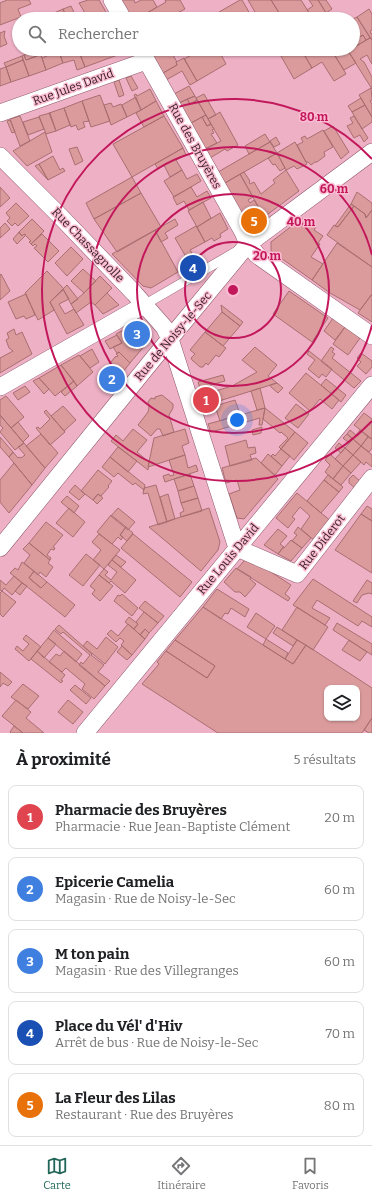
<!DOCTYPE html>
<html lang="fr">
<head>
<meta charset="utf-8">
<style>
	:root { --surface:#fff; --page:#f6f6f6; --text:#202124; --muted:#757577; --line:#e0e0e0; --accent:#216658 }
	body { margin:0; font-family:Bitter,serif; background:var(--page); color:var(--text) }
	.controls { position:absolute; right:12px; bottom:12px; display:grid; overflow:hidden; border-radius:8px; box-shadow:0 1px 3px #0004 }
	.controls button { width:36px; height:36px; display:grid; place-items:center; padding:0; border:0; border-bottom:1px solid var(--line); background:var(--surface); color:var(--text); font:20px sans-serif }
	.you { position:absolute; left:237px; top:420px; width:14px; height:14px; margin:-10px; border:3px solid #fff; border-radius:50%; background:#1a73e8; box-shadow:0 0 0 6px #1a73e833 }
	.badge { display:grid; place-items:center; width:26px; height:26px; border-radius:50%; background:var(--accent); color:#fff; font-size:13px; font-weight:700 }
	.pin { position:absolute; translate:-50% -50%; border:2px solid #fff; box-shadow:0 1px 4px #0006 }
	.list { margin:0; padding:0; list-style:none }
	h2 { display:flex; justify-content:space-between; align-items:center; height:52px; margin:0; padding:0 16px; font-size:17px }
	h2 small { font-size:13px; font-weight:400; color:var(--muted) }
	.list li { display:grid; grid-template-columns:26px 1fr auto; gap:12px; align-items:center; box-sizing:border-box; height:64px; margin:0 8px 8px; padding:0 8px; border:1px solid var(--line); border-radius:8px }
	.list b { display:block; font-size:15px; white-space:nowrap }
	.list p { margin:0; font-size:13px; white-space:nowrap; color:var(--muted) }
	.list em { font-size:13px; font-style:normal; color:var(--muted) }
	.icon { flex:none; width:22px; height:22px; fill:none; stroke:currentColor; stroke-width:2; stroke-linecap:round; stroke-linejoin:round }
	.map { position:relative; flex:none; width:372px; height:733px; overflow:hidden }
	.search { position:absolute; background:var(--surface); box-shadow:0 1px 3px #0004; left:12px; right:12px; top:12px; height:44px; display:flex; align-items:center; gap:10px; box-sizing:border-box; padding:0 14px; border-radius:22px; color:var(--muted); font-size:15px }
	.sheet { height:412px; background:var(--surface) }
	nav { display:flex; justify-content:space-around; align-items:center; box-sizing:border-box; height:56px; border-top:1px solid var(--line); background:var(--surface); font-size:11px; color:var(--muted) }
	nav a { display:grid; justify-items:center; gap:2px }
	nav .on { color:var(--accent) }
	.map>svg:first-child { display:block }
	.building { fill:#db9b9d; stroke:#aa6e71; fill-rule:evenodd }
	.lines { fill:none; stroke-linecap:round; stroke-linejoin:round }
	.service-casing { stroke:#90596d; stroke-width:10 }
	.minor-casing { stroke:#90596d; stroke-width:18 }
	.service { stroke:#fff; stroke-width:9 }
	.minor { stroke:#fff; stroke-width:17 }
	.ring { fill:none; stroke:#c2185b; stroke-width:2 }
	.labels { text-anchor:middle; stroke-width:3; stroke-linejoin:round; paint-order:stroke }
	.street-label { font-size:12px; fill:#351e26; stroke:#fbbdd2 }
	.centre { fill:#c2185b; stroke:#fbbdd2; stroke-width:2 }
	.ring-label { font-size:12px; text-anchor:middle; font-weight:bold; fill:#c2185b; stroke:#fbbdd2; stroke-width:3; stroke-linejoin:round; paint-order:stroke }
</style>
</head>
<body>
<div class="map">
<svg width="372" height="733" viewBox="0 0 372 733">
	<rect width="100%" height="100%" fill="#eeb0c5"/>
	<path class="building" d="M7,0h22l2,4 -13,5 3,8 -21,8v-22z
		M88,0h11l11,19h-23l1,-1 -9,-15z
		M121,0h13l1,3 6,-3h12l4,7 -20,12h-5z
		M165,0h15l5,9 -19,10h-29l29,-17z
		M240,0h2l11,19h-46z
		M248,0h23l12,19h-24z
		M271,0h30l12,19h-30z
		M309,0h9l12,19h-17l-6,-9 6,-4z
		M318,0h8l6,9 -6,4z
		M71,6l6,13h-10l-4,-10z
		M63,9l4,10h-11l-2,-6z
		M369,9l3,5v16l-2,1 1,3 1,-1v7l-15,-23z
		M357,17l13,21 -4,2 -3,-5 -10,6v-22z
		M5,31l-1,5 3,8 -7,3v-14z
		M363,35l3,5 -13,8v-7z
		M370,38l2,2v24l-5,-9 -7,4 4,3 8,15v12l-24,-38 5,-2v-1z
		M35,49h4l7,21 -17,6 -7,-20 2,-1 2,5 11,-4z
		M50,49h8l5,14 -17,7 -4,-12 5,-2 -2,-5z
		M68,49h10l7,18 -8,3 -3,-10 -11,3 -4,-11z
		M78,49h47l-2,4 -38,14z
		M149,49h22l-1,1 7,12h-1l1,3 -14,8z
		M202,49h16l8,15 -29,17 -13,-22z
		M277,49h24l11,19 -18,11z
		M301,49h30l15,25 -12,7 -12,-19 -10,6z
		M347,49l9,14 -12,7 -9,-14z
		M35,51l2,5 -11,4 -2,-5z
		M22,56l1,4 -17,7 -2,-4z
		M184,58l13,23 -7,4 -8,-14 -16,9 -3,-7 14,-8 -1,-3z
		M23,60l6,16 -18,6 -5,-15z
		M6,67l5,15 -11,4v-17z
		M131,76l7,12 -6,3 -6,-13z
		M119,80l5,15 -5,2 -5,-15z
		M189,86l6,10 -16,7 -5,-9z
		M371,88l1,12 -2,1 2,3v13l-13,-22z
		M150,89l6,12 -15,9 -7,-15 2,-1 1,2z
		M204,94l12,21 -8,4 -12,-21z
		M100,95l10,26 -19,6 -9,-26z
		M195,96l2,4 -7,4 -3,-5z
		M136,97l5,13 -14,7 -5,-12z
		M361,98l4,7 -13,7 -4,-6z
		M187,99l3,5 7,-4 9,15 -15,8 -12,-20z
		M82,101l7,20 -6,1 2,5 -7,3 -2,-5 -5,2 -7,-19z
		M156,101l8,15 -20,11 -8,-14z
		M111,103l2,4 8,-3 6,13 -16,8 -7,-20z
		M365,105l7,12v5l-10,7 -10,-17z
		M64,108l6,17 -14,6 -7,-18z
		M220,112l18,33 -11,6 -2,-2 -15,9 -5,-9 16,-8 -13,-22z
		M50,113l6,18 -10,3 -7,-18z
		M206,115l5,9 -4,2 -5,-9z
		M20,116l10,25 -10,5 -10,-27z
		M164,116l19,32 -51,29 -19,-33z
		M354,116l14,22 -4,4 -4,-7 -6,3 -7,-12 6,-3 -3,-5z
		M39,117l5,12 -16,6 -5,-13z
		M202,117l5,9 4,-2 3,5 -2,1 2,3 -3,1 6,9 -12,6 -14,-26z
		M10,120l5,12 -3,1 -5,-12z
		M333,126l16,26 -8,7 -17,-28z
		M323,130l10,17 -9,5 1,4 -8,6h-2l-4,3 -3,-3h-2l-9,-17 6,-3 -2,-4 4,-2 2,3z
		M45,132l7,20 -25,14 -14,-15z
		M265,134l5,8 -21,12 -4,-8z
		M276,137l4,7 -6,3 -4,-6z
		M270,142l7,11 -52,30 -7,-11z
		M295,142l12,22 -10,5 -3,-3 -8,4 -9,-17z
		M77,147l6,14 -8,4 -6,-16z
		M183,148l3,7 -10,5 6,10 -12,7 -6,-12 -6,4 -3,-5z
		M277,153l8,15 -5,3 -5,-7 -2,1 -5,-7z
		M53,156l7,14 3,-2 2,3 -17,9 -9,-16z
		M39,164l9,16 -13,-14z
		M182,170l5,9 10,-5 4,7 -27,16 -10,-16z
		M286,170l13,21 -35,26 -24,-43 4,-2 6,9 -1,1 1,2 4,-2 7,12 14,-11 -2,-3z
		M240,174l13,23 -5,3 2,3 4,-3 10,17 -10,8 -7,-2 -22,-40z
		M132,177l9,16 -47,26 -8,-16z
		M0,187l10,11 -10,9z
		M191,187l6,10 10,-6 4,7 -22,12 -5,-9 -7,4 -4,-8z
		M357,192l15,11v7l-6,8 -1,-4 -14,-10z
		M141,193l20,34 -44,25 -23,-33z
		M203,202l8,16 -14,9 -9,-16z
		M16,203l13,13 -11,10 -3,-3 -3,3 -5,-5 3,-3 -4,-5z
		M351,204l3,2 -16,21 -3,-1z
		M354,206l11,8 1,4 6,-8v57l-45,-32 7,-10 4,2z
		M220,213l8,16 -8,5 1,3 -7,4 -2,-3 -7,4 -8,-15z
		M302,218l14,9 -2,3 9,6 -5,7 2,1 -9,13 12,7 -11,16 -41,-29v-9z
		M32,219l12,12 -13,13 -2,-2 2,-1 -7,-7 -2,2 -3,-4z
		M175,219l3,6 -13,8 3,5 -7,4 -6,-12z
		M5,223l5,6 -10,9v-10z
		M196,226l9,16 -15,8 2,3 -6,4 -11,-19z
		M155,230l23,42 -27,16 -8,-2 -31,-32z
		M19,232l3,4 2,-2 2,1 -9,9 -4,-5z
		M42,234l17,17 -11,11 -14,-14 3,-2 -2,-2 -2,2 -2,-2z
		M337,243l35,24v27l-12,16 -30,-17 -18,-13z
		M71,247l12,12 -16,17 -12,-13z
		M83,269l13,12 -12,12 -13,-12z
		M47,271l17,18 -14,13 4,8 -16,10 -13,-27z
		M1,274l9,17 -10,9v-25z
		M100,276l12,12 -17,17 -4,-3 -15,11 -5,-9 13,-11z
		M67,285l11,14 -7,5 -8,-15z
		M63,289l6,10 -10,5 6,10 9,-5 10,16 -17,9 -17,-32z
		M289,291l39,27 -16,24 -39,-28z
		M107,293l12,12 -16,9 -8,-9z
		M26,294l9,21 -9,4 -2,-3 -8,3 -8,-17z
		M372,294v28l-14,-9z
		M221,305l22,17 -3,4 -18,-14z
		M222,312l18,14 -17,20 -18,-14z
		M333,318l12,9 -10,13 -11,-9z
		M136,323l15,15 -21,25 -11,-11 -2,1 -4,-6 9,-4 -6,-9z
		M345,327l15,11 -12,17 -15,-11z
		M14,329l2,6 6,-3 10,22 -32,19v-15l13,-7 -4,-3 -3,-8 3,-2 -2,-5z
		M205,332l21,16 -7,9 -3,-2 -8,10 -2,-2 -3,4h-3l-8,-7 -1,-2 4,-4 -5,-4z
		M117,335l5,8 -12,6 -5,-8z
		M255,347l22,18 -9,11 9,7 -74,23 -3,-10 4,-1 -1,-4 8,-2 1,3 20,-6 25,-14 -15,-12z
		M331,347l3,2 -2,3 3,2 -3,4 29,23 -7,7 -33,-27z
		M92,349l7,13 -9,6 -10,-12z
		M309,351l23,18 -6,8 -4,-3 -3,4 -11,-9 7,-9 -8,-6z
		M119,352l11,11 -21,27 -11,-12 17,-21 3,-1 -2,-2z
		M361,353l11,8v6l-6,7 -9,-8 4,-4 -4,-4z
		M79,355l14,17 -16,14 -16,-21z
		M61,365l13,16 -19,15 -16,-18z
		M306,373l33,27 -7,9 -12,-10 -10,12 -21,-18z
		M223,375l2,6 -25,7 -2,-6z
		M39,378l10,11 -5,5 -11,-13z
		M326,379l20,16 -5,7 -20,-17z
		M74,381l3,5 -12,10 -4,-4z
		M277,383l6,5 -5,5 -7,-6 -1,-2z
		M25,386l5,6 -12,8 -5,-7z
		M260,388l5,20 -8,2 -6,-19z
		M162,395l11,9v4l-4,7 5,17 -11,4 -3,-7h-3l-6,7 -13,-11 10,-13 1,-4 -1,-6 3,-4 4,1v-2z
		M6,396l18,21 -13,11 -11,-13v-15z
		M235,400l5,14 -20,7 -5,-15z
		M296,404l13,10 -11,14 -13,-10z
		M63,406l13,14 -12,11 -13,-15z
		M265,408l-3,17h-3l1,-7 -49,14 -3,-8z
		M265,408l30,24 -14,17 -2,-2 9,-9 -7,-6 -1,1 -17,-14z
		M46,410l19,22 -15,13 -14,-17 2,-1 2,2 10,-10 -6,-7z
		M364,413l8,6v20l-18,-14z
		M0,415l24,28 -9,7 -15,-18 3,-4 -3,-3z
		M18,422l11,14 -6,6 -12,-14z
		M262,427l-1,6 -8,2 -1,-5z
		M133,429l14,11 -10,12 12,10 -1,8 -37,-29 5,-6 7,6z
		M185,429l4,14 -7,3 3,9 -37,12 6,-29z
		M350,430l6,5 4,-5 8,7 -7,9 -14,-12z
		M295,432l13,11 -14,17 -13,-11z
		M41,434l17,19 -13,15 -19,-22z
		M347,434l6,5 -4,4 -6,-5z
		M0,437l13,15 -4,5 -9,-10z
		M368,437l4,2v9l-3,4 -8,-6z
		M353,439l8,7 -8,9 -8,-7z
		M246,440l2,8 7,-1 1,6 -6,2 2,5 -22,6 -5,-20z
		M24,443l21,25 -13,17 -23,-28 4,-5 5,6 1,-1 2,1 4,-3 -7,-8z
		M339,443l6,5 -4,5 -6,-5z
		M361,446l11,9v12l-6,-5 -2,3 -11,-10z
		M118,447l19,14 -9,11 -18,-15z
		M345,448l8,7 -10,11 -8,-7z
		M281,449l9,7 -8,10 -11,-10 2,-2 2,2z
		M268,454l14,12 -7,9 -14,-12z
		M330,454l13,12 -10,13 -8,-7 5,-7 -5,-5z
		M185,455l3,13 8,-3 2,6 -33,11 -2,-6 6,-2 1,2 4,-1 -5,-15z
		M353,455l8,7 -10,11 -8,-7z
		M110,457l35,28 -1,5 -9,-7 -2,2 -15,-12 -4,4 -12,-10z
		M256,458l22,21 -34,40 -7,-1 -8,-24 11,-4 -3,-10 -11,3 -4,-15z
		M14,463l18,22 -23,28 -9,-11v-22z
		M343,466l8,7 -10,12 -8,-6z
		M98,470l14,11 -4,5 1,1 -8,9 -3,-2 -5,6 -12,-9z
		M190,474l4,12 -16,5 -4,-12z
		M328,475l15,12 -4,5 -15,-12z
		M353,475l8,7 -5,7 -7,-6v-4z
		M324,480l15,12 -18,21 -14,-12z
		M75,485l10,9 -6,6 -10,-8z
		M156,485l11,37 -9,3 -10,-32 -5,1 1,-6z
		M194,486l4,12 -17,5 -3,-12z
		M297,493l35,29 -16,20 -15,-13 9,-13 -10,-9 -8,10 3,2 -7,9 -12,-10z
		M98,494l5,4 -6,6 -4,-4z
		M168,494l7,25 -8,3 -7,-25z
		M67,496l12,10 -5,7 -13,-11z
		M198,498l4,13 -21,6 -1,-4 4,-2 -3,-8z
		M367,506l5,3v12l-11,-7z
		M69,508l16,14 -12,15 -17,-14z
		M118,508l17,14 -7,8 -17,-14z
		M209,508l11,34 -2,8 -17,21 -52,-44z
		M361,514l11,7v52l-37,-23z
		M111,515l15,12 -6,8 3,2 -2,3 -3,-3 -6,7 -15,-12z
		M46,522l17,13 -10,12 2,1 -1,2 -3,-1 -4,6 4,3 -1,2 -21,-17z
		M126,527l7,6 -6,8 -7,-6z
		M298,527l13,11 -9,10 -10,-7 5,-6 -3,-2z
		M278,529l9,7 -7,8 4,3 -6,7 -14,-9z
		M99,534l21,16 -16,19 -11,-9 8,-10 -9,-8z
		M133,534l59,48 -12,15 -59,-49z
		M291,540l11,8 -11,13 -13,-7 5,-7 1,1z
		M29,543l21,17 -2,3 5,4 -7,10 -6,-5 -2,3 -14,-12 6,-8 -7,-6z
		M86,554l14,11 -17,21 -14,-11z
		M116,555l10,7 -5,5 -9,-7z
		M251,559l40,26 -6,9 5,4 -2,3 -51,-32 7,-8z
		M112,560l24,20 -11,13 -14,-12 -2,2 -10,-8 5,-6 4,3 -3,3 6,5 6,-8 -9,-7z
		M22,562l12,9 -5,7 12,10 6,-6 28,23 -10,12 -55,-44 5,-5 3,2z
		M236,568l15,9 -1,2 6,5 -11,13 -5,-5h-5l-11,-10z
		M34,571l13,11 -6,6 -12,-10z
		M99,575l14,11 -13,15 -8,-7 3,-4 -5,-4z
		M14,576l8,7 -10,12 -8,-7 -2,3 -2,-1v-10l6,5z
		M313,579l59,38v10l-10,-6 -4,5 -41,-26 -5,8 18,10 -5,7 -32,-20z
		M367,580l5,3v11l-3,-1 -7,2 -5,8 -4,-2z
		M22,583l5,3 -7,9 -5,-4z
		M217,589l32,20 -4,8 -14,-9 -3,6 -3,-1 -4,6 -18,-12z
		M2,591l14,11 -13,15 -3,-3v-21z
		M122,594l16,14 -6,8 -18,-15 4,-6 2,1z
		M145,601l19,15 -6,7 -19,-15z
		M203,607l90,57 13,-19 66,43v30l-10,15h-144l-76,-49 17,-20 -2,-2 9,-11 41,27 8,-12 -40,-26zM327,688h30v30h-30z
		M297,607l31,20 -15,23 -31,-20z
		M144,612l14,11 -9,10 -4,-4 -5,6 -6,-6 4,-5 -2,-2z
		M256,613l19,13 -9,13 -19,-12z
		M129,617l9,7 -4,5 -9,-7z
		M337,623l35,21v11l-39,-25z
		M128,624l17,15 -13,16 -11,-10 3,-4 -4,-3 -4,4 -9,-8 4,-4 7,6z
		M59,625l33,29 -1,1 13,10 -6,7 12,9 -5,5 -26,-21 2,-3 2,2 7,-9 -27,-23 -2,2 -6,-5z
		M277,627l20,13 -4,6 -20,-13z
		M145,629l4,4 -4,6 -5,-4z
		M54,630l28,24 -6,8 -28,-24z
		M26,635l15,12 -12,14 -14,-12 2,-3 6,5 6,-7 -6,-5z
		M106,637l12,10 -13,17 -22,-18 4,-5 10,8z
		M48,638l8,6 -12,14 -7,-7z
		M266,639l22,14 -3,6 -22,-14z
		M175,640l40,26 -8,12 -41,-27z
		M297,640l9,5 -13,19 -8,-5z
		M349,640l18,12 -7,9 -18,-11z
		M122,646l10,9 -5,5 -10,-8z
		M37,651l28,24 -4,5 2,1 -2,2 -30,-24z
		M64,651l41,35 -11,13 -12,-10 3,-5 -19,-16 -4,4 -13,-10 7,-8 4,2z
		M0,672l12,10 -4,4 -5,-3 -3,4z
		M23,684l16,12 -11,13 -17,-12z
		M75,685l16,13 -5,6 -16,-14z
		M16,700l15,12 -5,6 18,15h-21l-21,-17z
		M68,700l15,12 -10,12 -15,-12z
		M372,718v15h-3l-5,-3z
		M14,726l9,7h-12l-1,-1z"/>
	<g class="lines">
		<g class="service-casing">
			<path id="service" d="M144,305l93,-54"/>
		</g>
		<g class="minor-casing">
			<path id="minor" d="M112,0l11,19
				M140,49l103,183 5,12 9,11 115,81
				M0,113l146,-52
				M0,156l61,61 73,76 30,34 6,12 67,209 60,26 75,-96
				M0,387l144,-82
				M0,548l154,-190 94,-114 124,-92
				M85,733l287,-348"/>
		</g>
		<use href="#service" class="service"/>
		<use href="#minor" class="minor"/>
	</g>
	<g class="ring">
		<circle cx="233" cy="290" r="48"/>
		<circle cx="233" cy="290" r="96"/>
		<path d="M372 325A143 143 0 1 1 372 255"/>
		<path d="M372 421A191 191 0 1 1 372 159"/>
	</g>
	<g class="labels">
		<g class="street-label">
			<text transform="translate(73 87) rotate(-20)" y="4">Rue Jules David</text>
			<text transform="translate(195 146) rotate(61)" y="4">Rue des Bruyères</text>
			<text transform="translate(88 245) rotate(46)" y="4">Rue Chassagnolle</text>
			<text transform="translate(173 336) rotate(-50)" y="4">Rue de Noisy-le-Sec</text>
			<text transform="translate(322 542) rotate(-52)" y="4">Rue Diderot</text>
			<text transform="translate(228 559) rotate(-50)" y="4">Rue Louis David</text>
		</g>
	</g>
	<circle cx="233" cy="290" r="6" class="centre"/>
	<g class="ring-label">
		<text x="314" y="121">80 m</text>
		<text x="334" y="193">60 m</text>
		<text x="301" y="226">40 m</text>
		<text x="267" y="260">20 m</text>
	</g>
</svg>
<div class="controls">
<button><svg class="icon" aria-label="layers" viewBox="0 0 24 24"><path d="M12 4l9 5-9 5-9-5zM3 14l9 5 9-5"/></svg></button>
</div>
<div class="you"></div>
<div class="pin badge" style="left:206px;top:400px;background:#e0444e">1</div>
<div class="pin badge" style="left:112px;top:379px;background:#3f7fe0">2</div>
<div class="pin badge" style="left:137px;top:334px;background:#3f7fe0">3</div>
<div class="pin badge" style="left:193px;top:268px;background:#1a4fb4">4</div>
<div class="pin badge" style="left:254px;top:221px;background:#e8710a">5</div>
<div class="search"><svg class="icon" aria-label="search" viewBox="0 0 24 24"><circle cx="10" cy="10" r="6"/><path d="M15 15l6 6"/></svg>Rechercher</div>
</div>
<section class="sheet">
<h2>À proximité<small>5 résultats</small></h2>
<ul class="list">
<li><span class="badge" style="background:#e0444e">1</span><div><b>Pharmacie des Bruyères</b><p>Pharmacie · Rue Jean-Baptiste Clément</p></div><em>20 m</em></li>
<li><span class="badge" style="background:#3f7fe0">2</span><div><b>Epicerie Camelia</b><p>Magasin · Rue de Noisy-le-Sec</p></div><em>60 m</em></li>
<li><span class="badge" style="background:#3f7fe0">3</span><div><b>M ton pain</b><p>Magasin · Rue des Villegranges</p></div><em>60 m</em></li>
<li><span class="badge" style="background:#1a4fb4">4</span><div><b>Place du Vél' d'Hiv</b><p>Arrêt de bus · Rue de Noisy-le-Sec</p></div><em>70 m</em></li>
<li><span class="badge" style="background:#e8710a">5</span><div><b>La Fleur des Lilas</b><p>Restaurant · Rue des Bruyères</p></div><em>80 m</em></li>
</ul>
</section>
<nav>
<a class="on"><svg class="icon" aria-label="map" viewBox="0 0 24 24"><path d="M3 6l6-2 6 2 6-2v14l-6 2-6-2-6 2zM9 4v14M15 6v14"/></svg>Carte</a>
<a><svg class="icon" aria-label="directions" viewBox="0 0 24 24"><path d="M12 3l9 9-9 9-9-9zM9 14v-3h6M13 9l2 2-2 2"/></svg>Itinéraire</a>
<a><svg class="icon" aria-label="saved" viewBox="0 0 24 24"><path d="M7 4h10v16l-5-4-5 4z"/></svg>Favoris</a>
</nav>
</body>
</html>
